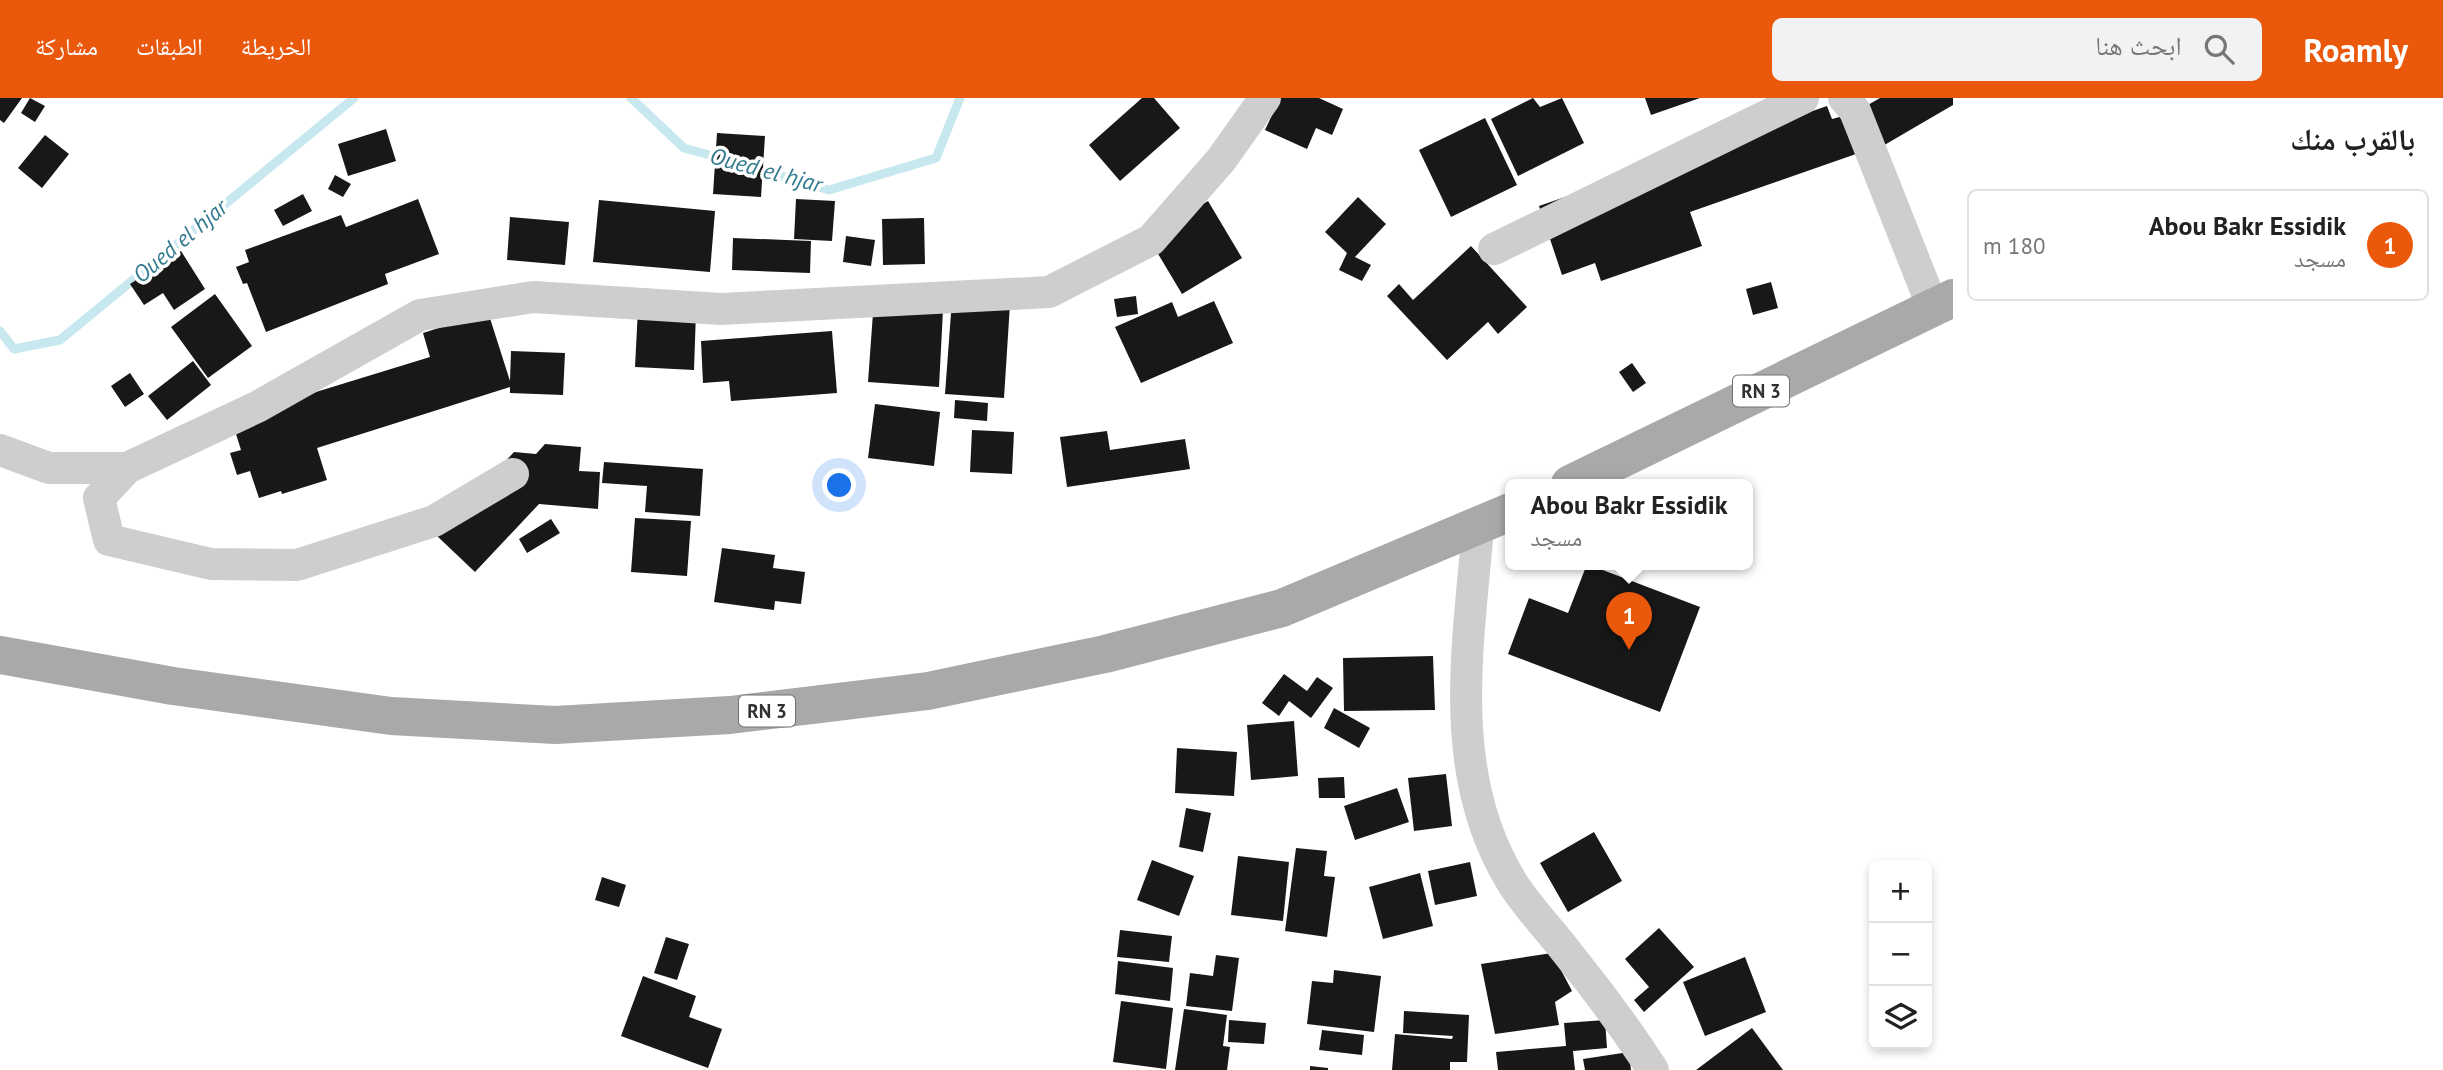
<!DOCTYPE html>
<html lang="ar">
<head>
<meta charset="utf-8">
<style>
	:root { --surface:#fff; --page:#f2f2f2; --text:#222; --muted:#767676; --line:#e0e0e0; --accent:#ea580c }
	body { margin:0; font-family:"PT Sans","Noto Naskh Arabic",sans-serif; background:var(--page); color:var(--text); direction:rtl }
	.controls { position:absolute; right:21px; bottom:21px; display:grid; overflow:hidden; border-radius:10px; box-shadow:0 4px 10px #0003 }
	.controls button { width:63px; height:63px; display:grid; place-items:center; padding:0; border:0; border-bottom:2px solid var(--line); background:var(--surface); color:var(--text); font:35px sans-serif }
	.you { position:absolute; left:840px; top:388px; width:24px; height:24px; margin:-18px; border:5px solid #fff; border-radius:50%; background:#1a73e8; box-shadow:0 0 0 10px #1a73e833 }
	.badge { display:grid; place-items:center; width:46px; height:46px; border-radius:50%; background:var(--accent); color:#fff; font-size:23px; font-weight:700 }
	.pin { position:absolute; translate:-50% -58px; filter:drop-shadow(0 2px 4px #0008) }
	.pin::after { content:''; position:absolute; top:37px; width:24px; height:21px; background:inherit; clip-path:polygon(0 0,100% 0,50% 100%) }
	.popup { position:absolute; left:1505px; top:381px; width:248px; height:91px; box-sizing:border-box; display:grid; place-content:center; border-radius:10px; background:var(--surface); filter:drop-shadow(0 2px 5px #0005); font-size:23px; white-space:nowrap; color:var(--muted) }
	.popup b { font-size:26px; color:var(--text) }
	.popup::after { content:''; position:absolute; left:50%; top:100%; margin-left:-14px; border:14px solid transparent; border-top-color:var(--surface) }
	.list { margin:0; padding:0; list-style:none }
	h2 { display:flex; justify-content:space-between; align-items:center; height:91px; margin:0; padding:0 28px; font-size:30px }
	h2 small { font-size:23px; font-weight:400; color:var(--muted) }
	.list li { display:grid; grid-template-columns:46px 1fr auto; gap:21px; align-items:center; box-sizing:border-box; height:112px; margin:0 14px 14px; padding:0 14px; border:2px solid var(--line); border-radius:10px }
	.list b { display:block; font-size:26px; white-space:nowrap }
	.list p { margin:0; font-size:23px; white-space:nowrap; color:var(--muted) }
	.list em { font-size:23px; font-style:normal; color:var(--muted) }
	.icon { flex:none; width:38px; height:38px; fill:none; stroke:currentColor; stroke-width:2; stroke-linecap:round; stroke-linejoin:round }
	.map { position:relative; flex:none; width:1953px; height:972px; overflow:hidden; direction:ltr }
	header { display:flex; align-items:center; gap:42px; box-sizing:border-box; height:98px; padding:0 35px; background:var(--accent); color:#fff }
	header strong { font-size:33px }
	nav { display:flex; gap:38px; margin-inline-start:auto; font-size:24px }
	.search { width:490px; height:63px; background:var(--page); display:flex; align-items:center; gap:18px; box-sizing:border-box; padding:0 24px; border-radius:10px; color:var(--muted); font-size:26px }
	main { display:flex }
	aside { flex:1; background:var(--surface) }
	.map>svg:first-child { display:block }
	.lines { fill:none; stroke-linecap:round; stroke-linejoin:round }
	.stream { stroke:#c8e8f0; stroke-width:9 }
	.building { fill:#181818 }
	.minor { stroke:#cecece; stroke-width:32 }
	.major { stroke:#a9a9a9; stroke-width:38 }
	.labels { text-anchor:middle; stroke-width:7; stroke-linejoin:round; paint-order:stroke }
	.shield { fill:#fff; stroke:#6f6f6f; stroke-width:2 }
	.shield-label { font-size:19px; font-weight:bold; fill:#313131 }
	.water-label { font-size:23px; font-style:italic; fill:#327a8e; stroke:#fff }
</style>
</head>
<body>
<header>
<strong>Roamly</strong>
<div class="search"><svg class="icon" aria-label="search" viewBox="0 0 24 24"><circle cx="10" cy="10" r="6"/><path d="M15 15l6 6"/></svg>ابحث هنا</div>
<nav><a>الخريطة</a><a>الطبقات</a><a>مشاركة</a></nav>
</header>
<main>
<aside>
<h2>بالقرب منك<small></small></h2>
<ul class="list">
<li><span class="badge">1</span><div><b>Abou Bakr Essidik</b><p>مسجد</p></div><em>180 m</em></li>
</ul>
</aside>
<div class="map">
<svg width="1953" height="972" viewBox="0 0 1953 972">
	<rect width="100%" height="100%" fill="#fff"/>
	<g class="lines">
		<path class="stream" d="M631,0l53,50 40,11
			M751,69l78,23 107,-32 24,-60
			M0,233l14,18 46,-9 294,-242"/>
	</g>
	<path class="building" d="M0,0h22l-18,25 -4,-3z
		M30,0l15,8 -10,16 -14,-9z
		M1142,0h12l26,30 -60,53 -31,-36z
		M1280,0h39l24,11 -11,26 -16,-7 -9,21 -42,-19z
		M1533,0l7,9 22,-9 22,45 -66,33 -27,-57z
		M1645,0h55l-49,17z
		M1880,0h73v7l-72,42 -22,-37z
		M1827,8l5,13 11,-3 13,38 -166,58 12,34 -101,35 -6,-18 -33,12 -23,-69z
		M1485,20l32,67 -66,32 -32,-67z
		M386,31l10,32 -48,15 -10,-32z
		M717,35l48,3 -4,61 -48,-3z
		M45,37l24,19 -27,34 -24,-20z
		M335,77l16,9 -8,13 -15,-8z
		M303,96l9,17 -29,15 -9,-16z
		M1358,99l28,27 -31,33 16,8 -9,16 -23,-11 8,-17 -22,-21z
		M418,101l21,55 -54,20 3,10 -122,48 -19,-49 -4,1 -7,-17 13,-5 -4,-12 96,-35 5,12z
		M796,101l39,2 -3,40 -38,-2z
		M599,102l116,11 -5,61 -117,-10z
		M1208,103l34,57 -60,36 -34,-57z
		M510,119l59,5 -4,43 -58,-5z
		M924,120l1,46 -42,1 -1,-46z
		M846,138l29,4 -4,26 -28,-4z
		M733,140l78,3 -1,32 -78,-3z
		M1471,148l56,61 -29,27 -10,-12 -41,38 -60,-64 12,-12 14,16z
		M181,153l24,38 -31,21 -11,-17 -19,12 -14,-21z
		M1771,184l7,26 -25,7 -7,-26z
		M215,196l37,52 -44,32 -37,-51z
		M1136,198l2,18 -21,3 -3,-18z
		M952,202l58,4 -6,94 -59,-4z
		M1214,203l19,42 -92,40 -26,-56 57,-25 6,15z
		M638,211l58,3 -2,58 -59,-3z
		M910,211l33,1 -4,77 -71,-5 5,-69 37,2z
		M488,214l22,69 1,-30 54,2 -2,42 -53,-2v-6l-193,61 10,32 -45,14 -1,-3 -22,7 -9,-27 -13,4 -7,-22 11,-3 -10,-32 199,-61 -7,-24z
		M832,233l5,62 -106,8 -2,-20 -26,2 -2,-42z
		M193,263l18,24 -44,35 -19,-24z
		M1632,265l14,20 -13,9 -14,-20z
		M130,275l14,21 -19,13 -14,-21z
		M955,302l33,3 -1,18 -33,-3z
		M875,306l65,8 -6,54 -66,-8z
		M972,332l42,2 -2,42 -42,-2z
		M1107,333l3,19 75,-11 5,30 -123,18 -7,-50z
		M545,346l36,3 -2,24 21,1 -2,37 -59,-5 -64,68 -39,-37 78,-83 22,2z
		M604,364l99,7 -3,47 -55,-4 2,-26 -45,-3z
		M635,420l56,3 -4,55 -56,-4z
		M551,421l9,14 -33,20 -8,-14z
		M722,450l53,7 -2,13 32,4 -4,32 -26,-3 -1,9 -60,-8z
		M1587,466l113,43 -40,105 -152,-58 21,-56 39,15z
		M1433,558l2,54 -91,1 -1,-53z
		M1284,576l23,17 10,-14 16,11 -22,30 -22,-17 -10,15 -17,-13z
		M1334,610l36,20 -11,20 -35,-20z
		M1294,623l4,55 -47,4 -4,-55z
		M1177,650l60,4 -3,44 -59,-3z
		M1446,676l6,52 -38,5 -6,-53z
		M1344,679l1,21h-26l-1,-20z
		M1397,690l12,34 -54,18 -11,-34z
		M1186,710l25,5 -8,39 -24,-5z
		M1594,734l28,49 -54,31 -28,-49z
		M1296,750l31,3 -3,25 11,1 -8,60 -42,-6z
		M1238,758l51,6 -6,59 -52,-6z
		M1152,762l42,16 -15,40 -42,-16z
		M1470,764l7,34 -42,9 -7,-34z
		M1420,775l13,53 -50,13 -14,-52z
		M602,779l24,8 -7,22 -24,-7z
		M1659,830l35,39 -50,45 -10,-12 15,-13 -24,-28z
		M1120,832l52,6 -3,26 -52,-5z
		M666,839l23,7 -12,36 -23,-7z
		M1552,855l20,38 -17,11 4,23 -64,9 -14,-70z
		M1216,857l23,3 -7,53 -46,-5 4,-33 23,3z
		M1745,859l21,55 -61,24 -22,-54z
		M1118,863l55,7 -3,33 -55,-7z
		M1334,872l47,6 -7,56 -67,-8 5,-43 21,2z
		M643,878l53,20 -7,21 33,12 -14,39 -87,-32z
		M1121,903l52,7 -7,61 -53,-7z
		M1184,911l43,6 -4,31 7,1 -3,23h-52z
		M1404,913l65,4 -2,47h-17v8h-58l3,-36 57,5 1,-3 -50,-3z
		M1229,922l37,3 -2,21 -36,-2z
		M1605,922l2,28 -34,3 2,19h-77l-2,-18 70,-6 -2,-23z
		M1752,930l31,42h-87z
		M1322,932l42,5 -2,20 -43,-5z
		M1629,954l2,18h-46l-2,-11z
		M1310,968l18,2v2h-18z"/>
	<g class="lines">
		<path class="minor" d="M1844,0l11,13 78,197
			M1494,151l309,-151
			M0,352l49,18h78
			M513,376l-79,47 -137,44 -86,-1 -102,-24 -10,-42 28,-30 130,-61 163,-92 113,-18 188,12 328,-17 102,-52 70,-80 44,-62
			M1478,430c-10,120 -33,247 35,356 16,25 38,47 56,71 30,37 58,75 84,115"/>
		<path class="major" d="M1570,386l383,-186
			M0,557l173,31 218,30 164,9 175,-10 198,-24 177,-37 177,-46 228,-96"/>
	</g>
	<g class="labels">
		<g class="shield">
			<rect x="1733" y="277.5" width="56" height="31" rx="5"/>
			<rect x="739" y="597.5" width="56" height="31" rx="5"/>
		</g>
		<g class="shield-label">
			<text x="1761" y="300">RN 3</text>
			<text x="767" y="620">RN 3</text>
		</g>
		<g class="water-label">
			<text transform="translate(766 72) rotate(15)" y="8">Oued el hjar</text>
			<text transform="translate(180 143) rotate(-40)" y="8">Oued el hjar</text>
		</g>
	</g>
</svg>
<div class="controls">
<button>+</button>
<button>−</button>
<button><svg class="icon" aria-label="layers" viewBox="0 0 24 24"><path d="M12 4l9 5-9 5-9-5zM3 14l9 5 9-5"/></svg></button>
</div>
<div class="you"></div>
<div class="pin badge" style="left:1629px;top:552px">1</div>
<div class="popup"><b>Abou Bakr Essidik</b>مسجد</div>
</div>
</main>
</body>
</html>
